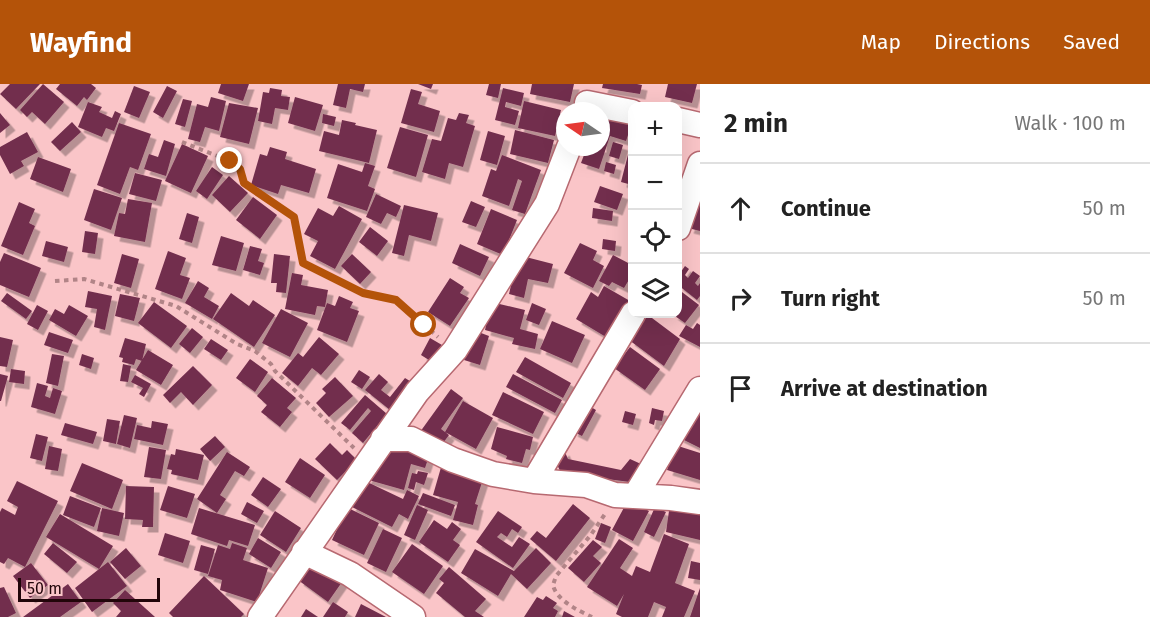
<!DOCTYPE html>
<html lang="en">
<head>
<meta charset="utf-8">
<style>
	:root { --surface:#fff; --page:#f2f2f2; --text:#222; --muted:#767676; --line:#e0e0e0; --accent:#b45309 }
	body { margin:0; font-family:"Fira Sans",sans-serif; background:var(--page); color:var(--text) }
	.controls { position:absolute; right:18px; top:18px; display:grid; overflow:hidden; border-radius:12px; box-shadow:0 6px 24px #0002 }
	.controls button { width:54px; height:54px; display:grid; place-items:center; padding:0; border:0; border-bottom:2px solid var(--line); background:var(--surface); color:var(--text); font:30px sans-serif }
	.compass { position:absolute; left:556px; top:18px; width:54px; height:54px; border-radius:50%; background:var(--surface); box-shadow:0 6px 24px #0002; rotate:283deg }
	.scale { position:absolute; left:18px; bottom:15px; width:142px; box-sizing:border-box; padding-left:6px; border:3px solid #210509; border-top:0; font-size:16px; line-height:21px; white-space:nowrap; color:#210509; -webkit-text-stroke:4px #fac5c8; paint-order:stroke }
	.stop { position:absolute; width:18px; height:18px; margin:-14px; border:4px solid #b45309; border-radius:50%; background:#fff }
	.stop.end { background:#b45309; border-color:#fff; box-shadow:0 2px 6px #0008 }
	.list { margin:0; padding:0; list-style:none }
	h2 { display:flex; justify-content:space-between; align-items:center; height:78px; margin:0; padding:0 24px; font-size:26px }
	h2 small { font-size:20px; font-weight:400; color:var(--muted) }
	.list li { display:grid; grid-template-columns:39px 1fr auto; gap:18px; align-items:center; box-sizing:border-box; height:90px; padding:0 24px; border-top:2px solid var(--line) }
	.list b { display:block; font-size:22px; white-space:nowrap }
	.list em { font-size:20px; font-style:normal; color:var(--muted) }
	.icon { flex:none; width:33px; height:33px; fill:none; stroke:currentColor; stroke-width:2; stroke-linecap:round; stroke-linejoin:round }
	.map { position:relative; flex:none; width:700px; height:533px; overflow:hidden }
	header { display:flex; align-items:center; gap:36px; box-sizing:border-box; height:84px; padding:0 30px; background:var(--accent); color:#fff }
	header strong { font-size:28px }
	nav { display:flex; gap:33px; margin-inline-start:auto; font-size:21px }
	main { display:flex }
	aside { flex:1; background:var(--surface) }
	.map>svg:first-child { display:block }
	.building { fill:#722f4e; filter:url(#shadow) }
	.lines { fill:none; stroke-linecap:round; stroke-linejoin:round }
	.minor-casing { stroke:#b76971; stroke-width:27 }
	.path { stroke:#b18487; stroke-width:4; stroke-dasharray:4.5 4.5; stroke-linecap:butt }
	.minor { stroke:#fff; stroke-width:24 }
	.route { stroke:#b45309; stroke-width:8 }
</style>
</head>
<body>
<header>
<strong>Wayfind</strong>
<nav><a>Map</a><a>Directions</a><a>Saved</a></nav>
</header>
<main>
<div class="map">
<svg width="700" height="533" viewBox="0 0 700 533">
	<defs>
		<filter id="shadow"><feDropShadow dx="5.5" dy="5.5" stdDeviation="0" flood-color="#0004"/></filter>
	</defs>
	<rect width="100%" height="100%" fill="#fac5c8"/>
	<path class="building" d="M10,0h30l-24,25 -16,-15z
		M43,0l21,18 -19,22 -13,-12 -5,5 -7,-7z
		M60,0h31l5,4 -9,12 -3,-3 -7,9 -21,-17z
		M221,0h28l-6,17 -25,-8z
		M338,0h27l-2,8 -13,-3 -4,19 -13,-3z
		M418,0h15l-2,5z
		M489,0h12l-3,14 -12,-3z
		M532,0h42l-4,18 -40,-8z
		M603,0h34l5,1 -2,9 -38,-6z
		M668,0h29l-5,19 -27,-6z
		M134,2l16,6 -11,26 -15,-6z
		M167,2l10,5 -14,27 -10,-6z
		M270,4l12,2 -1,6 9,1 -2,13 -13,-2 -3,16 -14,-3 5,-29 6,1z
		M503,4l21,5 -3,13 -15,-4 -1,5 14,4 -4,14 -20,-5z
		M411,5l11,3 -4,12 22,7 -6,21 -33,-9z
		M211,13l15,4 -7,30 -14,-4 -5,15 -12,-3 9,-35 11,3z
		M295,13l28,8 -8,26 -27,-8z
		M183,15l9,2 -7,26 -10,-3z
		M524,17l37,9 -6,26 -37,-8z
		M88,18l14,5 -3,5 13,6 3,-7 6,3 -7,17 -8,-3 -4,9 -24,-10z
		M229,19l29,5 -9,36 -29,-7z
		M601,28l31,11 -6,18 -16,-5 -11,33 -18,-6 6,-16h14z
		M0,29l10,12 -10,8z
		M459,29l10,2 -3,8 9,3 -12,41 -14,-4 -4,16 -23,-7 10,-33 9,2 7,-23 8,2z
		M323,30l13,3 -2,9 -12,-3z
		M342,36l14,3 -1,2 22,5 -8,33 -50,-12 5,-20 15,4z
		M72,38l9,10 -21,19 -9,-9z
		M119,39l32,11 -13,36 -8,-3 -10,27 -23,-9z
		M400,43l28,8 -12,42 -29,-9z
		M515,46l39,10 -6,23 -38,-9z
		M488,47l17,5 -8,29 -17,-5z
		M27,48l11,20 -17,9 3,5 -14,8 -10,-19v-8z
		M632,55v46l-11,-3z
		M164,56l11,4 -9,32 -22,-7 5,-15 9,3z
		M613,58l10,3 -4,14 -10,-3z
		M182,60l26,12 -17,37 -26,-12z
		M270,63l17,5 -2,7 31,10 -7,24 -28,-8 -3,9 -27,-9 9,-31 7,2z
		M502,71l39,15 -16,44 -13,-4 10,-29 -4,-2 -9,27 -27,-10 9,-27 5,2z
		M38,73l33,12 -8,23 -33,-13z
		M606,78l10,3 -2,9 -10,-3z
		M365,79l10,3 -7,20 7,3 -8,22 -40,-13 11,-34 24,8z
		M212,83l11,8 -16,24 -11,-8z
		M135,89l27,7 -6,21 -27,-7z
		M229,92l19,17 -18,19 -18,-17z
		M600,102l23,8 -6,16 -23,-8z
		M94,105l28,9 -11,32 -27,-10z
		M376,110l25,12 -5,11 -9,-4 -6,11 -15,-7z
		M253,113l24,18 -17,24 -24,-19z
		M700,114v33l-12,-3z
		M128,115l24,4 -7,39 -31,-6 5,-23 6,1z
		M471,117l14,6 -9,20 -14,-5z
		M19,118l16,7 -6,14 6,3 -12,29 -22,-9z
		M404,121l34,8 -7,28 -22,-6 -5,21 -12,-3z
		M339,122l23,13 -27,50 -25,-13 8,-15 -14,-7 14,-26 15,8z
		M593,124l20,3 -1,10 -20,-3z
		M491,125l26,11 -14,35 -26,-11z
		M187,129l12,4 -7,26 -13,-4z
		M370,143l18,14 -11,15 -18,-14z
		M85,147l13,2 -3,21 -13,-2z
		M221,152l23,7 -8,28 -24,-6z
		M603,155l13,2 -1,10 -13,-2z
		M46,157l22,6 -4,15 -22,-6z
		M580,159l17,8 -4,9 11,6 -11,22 -29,-15z
		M460,160l29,13 -9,19 -28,-13z
		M250,162l12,3 -4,12 6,2 -4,12 -17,-5z
		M168,167l18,7 -6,17 10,3 -8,21 -27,-10z
		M4,169l37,15 -12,29 -29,-12v-23z
		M122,170l17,5 -8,29 -17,-5z
		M274,170l16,2 -4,37 -10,-1 1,-9h-6z
		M352,170l19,18 -11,12 -19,-18z
		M518,171l35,9 -5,19 -20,-4 -4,19 -15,-4z
		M613,171l19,10v14l-2,-1 -6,10 -12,-6 -3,4 -10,-5z
		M685,182l4,3 -4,6 3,3 5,-7 7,5 -5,7 3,3 2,-3v13l-3,4 -19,-15v-9z
		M292,189l11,2 -2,10 27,5 -3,17 -8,-1 -2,9 -30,-6z
		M450,194l14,9 -4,6 9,5 -19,28 -22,-14z
		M198,197l11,7 -5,9 15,9 -7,13 -27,-16z
		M604,202l26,15 -6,11 -3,-2 -15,27 -30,-18 15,-27 7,5z
		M678,205l21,16 -14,18 -13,-9h6z
		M88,207l24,5 -7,34 -11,-3 3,-18 -12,-2z
		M7,209l25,18 -6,8 -25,-18z
		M231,209l18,13 4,-6 22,15 -21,32 -41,-28z
		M120,210l20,4 -6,23 -19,-5z
		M339,212l14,6 -3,6 9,3 -12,31 -30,-12 10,-27 8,3z
		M154,218l33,24 -16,22 -33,-25z
		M491,218l34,8 -5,19 18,5 -3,15 -23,-5 2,-6 -29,-8z
		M532,219l14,6 -7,16 -13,-5z
		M37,221l11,6 -10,19 -11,-6z
		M69,221l19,11 -12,20 -27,-16 6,-11 9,5z
		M281,225l27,14 -18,34 -28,-14z
		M648,231l32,24 -16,27 -35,-26z
		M552,237l33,14 -13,28 -32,-14z
		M697,239l3,2v22l-21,-11 7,-11 7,4z
		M192,244l11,9 -13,16 -11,-9z
		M473,246l16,6 -9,29 -16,-5z
		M49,248l24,8 -5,13 -24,-8z
		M0,253l13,3 -6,27 -7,-1z
		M319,253l20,17 -18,21 -9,-7 -14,18 -16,-13 16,-20 5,4z
		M125,254l21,6 -4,17 -6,-2 -2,6 -12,-3 1,-4 -4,-1z
		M430,254l12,7 -10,17 -11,-7z
		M211,255l17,11 -7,10 -17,-11z
		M630,263l30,22 -15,21 -31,-22z
		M148,266l25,15 -12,20 -25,-15z
		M52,270l12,2 -6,30 -12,-3z
		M82,270l12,4 -3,11 -12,-4z
		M525,273l46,26 -8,15 -47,-26z
		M250,275l18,13 -13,20 -19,-14z
		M123,280l8,2 -3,16 -8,-1z
		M193,282l19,19 -19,20 -12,-13 -11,11 -7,-8z
		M11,285l14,2 -1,13 -15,-2z
		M359,286l11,7 -8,12 -11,-7z
		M0,290l8,2 -7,25h-1z
		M379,290l9,8 -7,8 9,7 15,-19 8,5 -23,27 -25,-20z
		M513,290l49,26 -7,13 -49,-26z
		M135,291l16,9 -7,13 -5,-3 4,-6 -12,-6z
		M335,293l18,19 -24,21 -13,-14 10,-10 -4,-4z
		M272,294l24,20 -9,10 5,4 -12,15 -19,-15 6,-7 -10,-9z
		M37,299l11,3 -3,10 5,2 3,-10 9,3 -7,23 -24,-7z
		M451,305l12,9 -22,31 8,6 -9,12 -20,-15z
		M503,308l41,20 -11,22 -41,-19z
		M365,311l22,19 -24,29 -11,-10 19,-22 -3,-3 -18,22 -9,-7z
		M463,317l30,17 -17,31 -31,-17z
		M586,320l10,6 -14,26 -10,-5z
		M652,324l12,3 -2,10 -7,-1 -1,5 -5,-2z
		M625,327l11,3 -3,11 -11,-3z
		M692,327l8,4v33l-22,-11z
		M124,331l13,3 -7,30 -13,-4z
		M107,335l13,2 -4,23 -13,-3z
		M152,337l16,3 -5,21 -29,-6 3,-14 14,3z
		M65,339l32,9 -4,12 -32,-9z
		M497,343l36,10 -3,13 -4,-1 -4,14 -16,-4 1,-3 -16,-7z
		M36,350l12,3 -6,24 -12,-3z
		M215,352l10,11 -15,14 -10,-12z
		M330,359l12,12 5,-5 10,10 -20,20 -22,-21z
		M390,361l39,11 -4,12 -14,-4 -7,26 -39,-11 14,-24 8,2z
		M675,361l25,8v27l-33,-10z
		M49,362l13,3 -4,22 -13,-2z
		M149,363l17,3 -5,29 -17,-2z
		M176,365l28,6 -6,25 -27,-6 1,-4 -5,-1 4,-15 4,1z
		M564,366l4,9 53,11 9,-11 11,5 -11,18 -69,-9 -7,-15z
		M227,368l23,15 -6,9 -9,-5 -15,24 6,4 -9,14 -20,-14z
		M300,374l25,17 -15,23 -25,-16z
		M82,379l41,17 -11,29 -42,-18z
		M442,380l42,12 -9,28 3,1 -5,20 -20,-5 5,-18 -25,-7z
		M418,387l10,2 -4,12 -8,-3 -2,8 -6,-2 4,-15 5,1z
		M263,393l18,12 -13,18 -17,-12z
		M363,396l40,19 4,-9 12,6 -11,23 -9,-5 -7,13 -42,-21z
		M17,397l41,20 -33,66 -17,-9 -4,6 -4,-2v-50l2,-4 13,7 3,-8 -11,-6z
		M126,402l28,1 -1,40h-11l1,-7 -18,-1z
		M168,402l27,8 -8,24 -27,-8z
		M423,409l32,12 -4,11 -33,-12z
		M70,412l31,12 -7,19 -31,-12z
		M628,416l21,11 -16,30 -21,-11z
		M247,418l17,9 -7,12 -16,-9z
		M573,420l17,14 -34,43 -26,-22 7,-8 9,7z
		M670,420l30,2v34l-34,-8z
		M417,421l11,5 -13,30 -11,-5z
		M344,422l35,17 -15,32 -32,-15 7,-15 -3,-2z
		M655,423l11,5 -12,25 -10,-5z
		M102,424l22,5 -5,23 -22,-5z
		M199,424l56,17 -7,21 -19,-6 -2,6 -36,-12z
		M275,427l26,17 -15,24 -26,-17z
		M498,427l24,16 -4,6 -6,-4 -5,8 -6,-4 -4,4 15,10 7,-10 11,7 -17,24 -37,-26z
		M60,430l53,32 -14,23 -53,-32z
		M434,436l13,9 5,-7 9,7 -8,11 7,5 -12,17 -29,-20z
		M601,439l10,4 -6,16 -10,-4z
		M383,445l19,9 -16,34 -19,-9z
		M165,449l25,8 -7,22 -25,-8z
		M664,450l25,10 -14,39 20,8 -11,26h-22l4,-10 -12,-5 -6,15h-26l-6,-3 8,-20 -7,12 -30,-19 32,-48 14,9 -13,20 12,8 4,-10 14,6z
		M258,454l23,14 -10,16 -22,-14z
		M593,456l9,7 -9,9 8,7 -17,19 -16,-14z
		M53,459l24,19 -10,11 -23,-19z
		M232,459l15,5 -4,12 25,8 -11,34 -37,-12 2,-10 -14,-4 10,-31 12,4z
		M412,460l31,22 -19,28 -32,-22z
		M201,461l14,4 -7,25 -14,-4z
		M126,464l15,18 -16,13 -15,-17z
		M536,464l15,15 -24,26 -16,-15 -13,22 -37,-23 14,-24 39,22z
		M312,476l30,22 -14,20 -30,-22z
		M691,477l9,2v17l-12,-2z
		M108,478l19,24 -35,26 -17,-24z
		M31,479l17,22 -18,13 -17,-22z
		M449,483l37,32 -11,12 9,6h-19l-29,-24 8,-10 -5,-4z
		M204,492l40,38 -3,3h-68l-4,-4z
		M68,500l13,18 -21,15h-37z
		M4,503l12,26 -8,4h-8v-29z
		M700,504v29h-10z
		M125,506l30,27h-39l5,-6 -8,-8z
		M546,512l11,7 -4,5 5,3 -3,6h-31l13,-20 6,3z
		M333,518l15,10 -3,5h-22z
		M361,520l25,13h-31z
		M306,525l12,8h-17z
		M564,527l11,6h-13z"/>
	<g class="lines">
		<g class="minor-casing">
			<path id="minor" d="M587,19l45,9
				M678,36l22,5
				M678,144l22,-64
				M383,355h28l42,21 40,14 41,7 52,4 29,10 56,3 29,4
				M534,397l99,-167
				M635,412l65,-107
				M304,468l46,22 63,43
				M260,533l157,-225 38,-42 92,-146 22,-57"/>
		</g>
		<path class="path" d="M182,58l48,19 10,8 4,14 50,34 9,46 59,30 34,7 42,37
			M55,197l29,-2 92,27 61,38 18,7 16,13 4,7 79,77
			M592,533c-13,-6 -36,-17 -39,-32l3,-9 34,-40 15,-22"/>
		<use href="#minor" class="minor"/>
	</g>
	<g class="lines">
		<path class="route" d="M230,77l10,8 4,14 50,34 9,46 60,30 33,7 28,25"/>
	</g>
</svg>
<div class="controls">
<button>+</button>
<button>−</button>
<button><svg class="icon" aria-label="locate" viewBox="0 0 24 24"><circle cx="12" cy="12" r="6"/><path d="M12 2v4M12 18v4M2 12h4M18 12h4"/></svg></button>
<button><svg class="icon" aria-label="layers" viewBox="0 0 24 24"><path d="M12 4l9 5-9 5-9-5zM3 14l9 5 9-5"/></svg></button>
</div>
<svg class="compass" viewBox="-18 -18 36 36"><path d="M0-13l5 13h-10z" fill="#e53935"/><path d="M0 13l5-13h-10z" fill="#767676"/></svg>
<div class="scale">50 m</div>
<div class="stop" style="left:424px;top:241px"></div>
<div class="stop end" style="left:230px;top:77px"></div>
</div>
<aside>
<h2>2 min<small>Walk · 100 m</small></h2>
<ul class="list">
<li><svg class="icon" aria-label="ahead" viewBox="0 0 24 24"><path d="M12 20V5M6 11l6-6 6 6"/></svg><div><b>Continue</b></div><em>50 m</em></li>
<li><svg class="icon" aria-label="right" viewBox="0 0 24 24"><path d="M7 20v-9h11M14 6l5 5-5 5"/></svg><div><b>Turn right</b></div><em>50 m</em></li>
<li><svg class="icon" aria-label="arrive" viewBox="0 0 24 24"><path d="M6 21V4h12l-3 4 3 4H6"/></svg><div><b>Arrive at destination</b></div></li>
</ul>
</aside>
</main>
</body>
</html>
